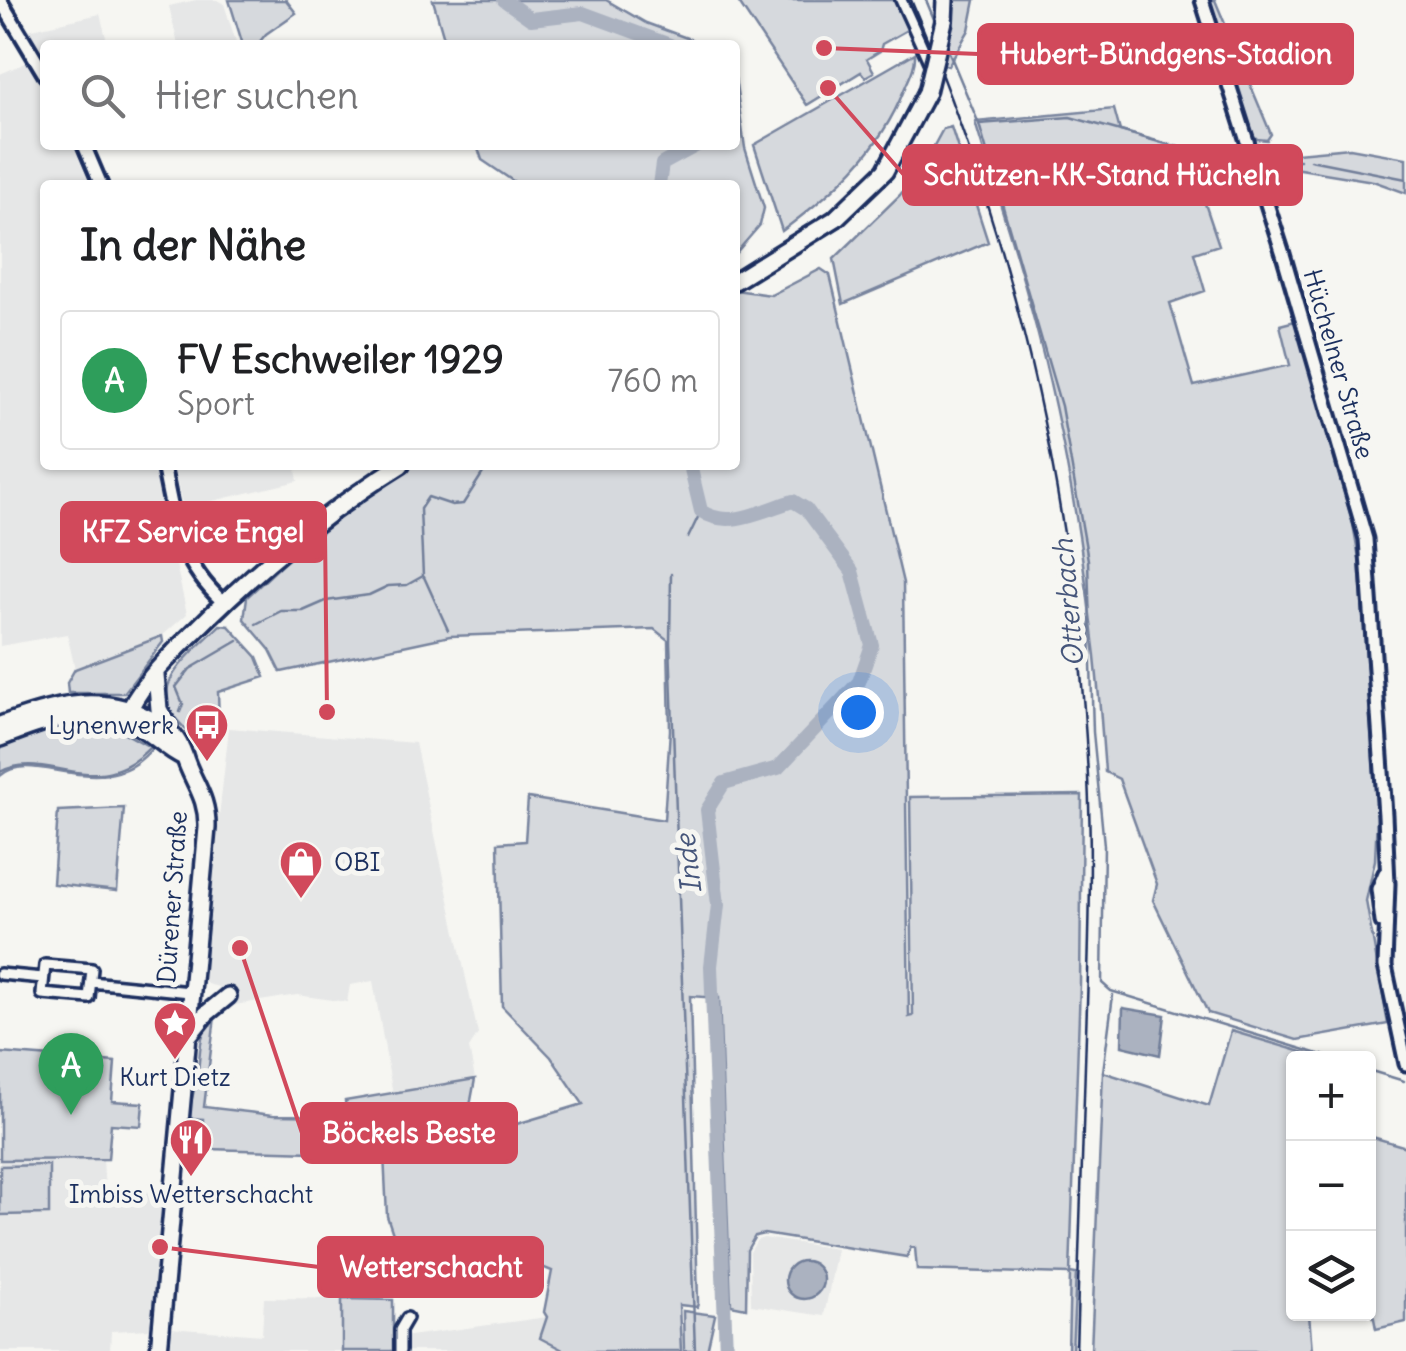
<!DOCTYPE html>
<html lang="de">
<head>
<meta charset="utf-8">
<style>
	:root { --surface:#fff; --page:#f6f6f6; --text:#202124; --muted:#757577; --line:#e0e0e0; --accent:#d1495b }
	body { margin:0; font-family:Delius,sans-serif; background:var(--page); color:var(--text) }
	.controls { position:absolute; right:30px; bottom:30px; display:grid; overflow:hidden; border-radius:10px; box-shadow:0 2px 8px #0004 }
	.controls button { width:90px; height:90px; display:grid; place-items:center; padding:0; border:0; border-bottom:2px solid var(--line); background:var(--surface); color:var(--text); font:50px sans-serif }
	.you { position:absolute; left:858px; top:712px; width:35px; height:35px; margin:-25px; border:8px solid #fff; border-radius:50%; background:#1a73e8; box-shadow:0 0 0 15px #1a73e833 }
	.badge { display:grid; place-items:center; width:65px; height:65px; border-radius:50%; background:var(--accent); color:#fff; font-size:32px; font-weight:700 }
	.pin { position:absolute; translate:-50% -82px; filter:drop-shadow(0 2px 5px #0008) }
	.pin::after { content:''; position:absolute; top:52px; width:35px; height:30px; background:inherit; clip-path:polygon(0 0,100% 0,50% 100%) }
	.list { margin:0; padding:0; list-style:none }
	h2 { display:flex; justify-content:space-between; align-items:center; height:130px; margin:0; padding:0 40px; font-size:42px }
	h2 small { font-size:32px; font-weight:400; color:var(--muted) }
	.list li { display:grid; grid-template-columns:65px 1fr auto; gap:30px; align-items:center; box-sizing:border-box; height:140px; margin:0 20px 20px; padding:0 20px; border:2px solid var(--line); border-radius:10px }
	.list b { display:block; font-size:38px; white-space:nowrap }
	.list p { margin:0; font-size:32px; white-space:nowrap; color:var(--muted) }
	.list em { font-size:32px; font-style:normal; color:var(--muted) }
	.icon { flex:none; width:55px; height:55px; fill:none; stroke:currentColor; stroke-width:2; stroke-linecap:round; stroke-linejoin:round }
	.map { position:relative; flex:none; width:1406px; height:1351px; overflow:hidden }
	.search { position:absolute; background:var(--surface); box-shadow:0 2px 8px #0004; left:40px; top:40px; width:700px; height:110px; display:flex; align-items:center; gap:25px; box-sizing:border-box; padding:0 35px; border-radius:10px; color:var(--muted); font-size:38px }
	.panel { position:absolute; background:var(--surface); box-shadow:0 2px 8px #0004; left:40px; top:180px; width:700px; height:290px; border-radius:10px }
	.map>svg:first-child { display:block }
	.built { fill:#e6e7e7 }
	.green { fill:#d6d9dd; stroke:#78849e; stroke-width:2.5 }
	.water { fill:#abb2c0; stroke:#717e99; stroke-width:2.5 }
	.lines { fill:none; stroke-linecap:round; stroke-linejoin:round }
	.stream { stroke:#717e99; stroke-width:2.5 }
	.river { stroke:#abb2c0; stroke-width:14 }
	.minor-casing { stroke:#1b2f5e; stroke-width:16 }
	.tertiary-casing { stroke:#1b2f5e; stroke-width:19 }
	.primary-casing { stroke:#1b2f5e; stroke-width:22 }
	.minor { stroke:#f6f6f2; stroke-width:9 }
	.tertiary { stroke:#f6f6f2; stroke-width:11 }
	.primary { stroke:#f6f6f2; stroke-width:15 }
	.rail { stroke:#1b2f5e; stroke-width:2.5 }
	.primary-bridge-casing { stroke:#1b2f5e; stroke-width:22; stroke-linecap:butt }
	.primary-bridge { stroke:#f6f6f2; stroke-width:15 }
	.labels { text-anchor:middle; stroke-width:10; stroke-linejoin:round; paint-order:stroke }
	.street-label { font-size:25px; fill:#1b2f5e; stroke:#f6f6f2 }
	.poi-label { font-size:25px; fill:#1b2f5e; stroke:#f6f6f2 }
	.water-label { font-size:28px; font-style:italic; fill:#46567b; stroke:#f6f6f2 }
	.leader { fill:none; stroke:#d1495b; stroke-width:4 }
	.callout-dot { fill:#d1495b; stroke:#f6f6f2; stroke-width:4 }
	.callout { fill:#d1495b; stroke:#d1495b; stroke-width:4 }
	.callout-label { font-size:28px; text-anchor:middle; font-weight:bold; fill:#fff }
</style>
</head>
<body>
<div class="map">
<svg width="1406" height="1351" viewBox="0 0 1406 1351">
	<rect width="100%" height="100%" fill="#f6f6f2"/>
	<filter id="ink" filterUnits="userSpaceOnUse"><feTurbulence type="fractalNoise" baseFrequency=".01" numOctaves="2"/><feDisplacementMap in="SourceGraphic" scale="20" xChannelSelector="R" yChannelSelector="G"/><feConvolveMatrix kernelMatrix="1 2 1 2 8 2 1 2 1" color-interpolation-filters="sRGB"/></filter>
	<g filter="url(#ink)">
		<path class="built" d="M196,0h21l7,4 13,41h-59l-9,-39z
			M100,14l8,31h-63v14l-17,-29z
			M28,62l17,30v53h28l17,40h-45v280h109l33,149 -25,22 -87,33 -8,-35 -67,12v-572z
			M173,465h122l3,16 -115,27z
			M229,728l186,15 63,291 -9,14 6,31 -82,16 -20,-114 -23,4 -3,17 -50,-7 -81,13 3,-21 -12,-3 -6,-8z
			M103,1159l2,33 60,-3 -14,140 -40,2 -1,20h-110v-191z
			M764,1238l73,11 -13,67 -73,-11 -1,-53 7,-12z
			M264,1298l130,1 1,39 152,-21 -6,21 24,13h-398l2,-23 93,7z"/>
		<path class="green" d="M229,0h57l10,13 -30,21 -9,11h-14z
			M433,0h173l40,23 60,22h-260z
			M737,0h161l14,27 -30,17 -2,7 -13,8 7,13 -9,5 -4,-5 -54,33z
			M953,0h22l-6,30 -21,36 -5,-2z
			M1207,0h8l53,127 3,7 -4,6 -10,-1 -8,-8z
			M915,53c1,13 -6,25 -11,37 -24,62 -70,102 -122,141l-28,-86z
			M735,78l10,70 19,60 -4,17 -25,29v-69h-216l-37,-25 -5,-15h258z
			M1114,109l6,22 67,19 32,95 -25,8 11,38 -35,12 24,83 96,-21 -10,-40 15,-4 58,203 6,34 18,258 -2,44 -9,41 22,123 -91,16 -89,-27 -55,-113 4,-16 -38,-105 -14,-7c-10,-153 -34,-320 -75,-467 -16,-62 -37,-122 -55,-183z
			M951,127l37,115 -145,62 -9,-45 66,-64 24,-31 19,-35z
			M1259,148l38,5 53,-5 56,10v35l-33,-12 -79,-13 -32,8 -5,-23z
			M821,269l9,6 73,308 6,434 4,-1 -3,-219 172,-2 -2,189 -10,289 6,1 -4,77h-4l2,-77 -153,-4 -2,-22 -4,-1 -4,10 -143,-23 -9,2 -8,14 -1,58 -15,-3 -12,-307 -29,-2 8,307 -1,4 -18,-2 2,46h-116l-25,-13 7,-21 -3,-5 8,-41 -66,-27 -81,12 -2,-17 -9,-2 -7,-21 -3,-62 -176,-5 -5,-3v-27l-15,-1c2,-14 6,-27 9,-40 5,-33 0,-40 19,-70l-12,99 69,8 74,1 -2,-15 130,-22 -8,43 3,16 113,-34 -32,-47 -49,-51 -4,-163 27,-2 3,-43 136,22 6,-90 -2,-90 -14,-11 -204,7 -169,36 -11,-22 -26,-31 3,-22 70,-65 96,-67h322v-175l36,5z
			M220,625l9,1 28,31 8,20 -47,15 1,29 -20,9 -4,9c-7,-8 -16,-15 -22,-24 -24,-34 26,-68 47,-90z
			M162,636l1,6 -39,51h-56l-1,-10 8,-14z
			M73,721l44,3 37,22c-49,63 -120,-1 -154,30v-32z
			M124,808l-7,83 -64,-7 5,-73z
			M1231,1031l91,27h-28v256h15l3,37h-221l12,-279 106,34z
			M0,1053l115,9 -3,39 31,2 -2,23 -30,-2 -3,35 -108,1z
			M1369,1136l37,11v175l-30,7 -8,-42z
			M49,1165v49l-49,1v-49z
			M342,1299l51,1v51h-51z
			M683,1311l32,4 -8,36h-23z"/>
		<path class="water" d="M1123,1008l42,7 -5,40 -38,-9z
			M785 1280a19 19 0 1 1 38 0a19 19 0 1 1-38 0Z"/>
		<g class="lines">
			<path class="stream" d="M926,0l10,24
				M946,45l33,79 82,282 27,154 5,172 11,113 -2,138 9,8 221,67
				M979,124l91,-7 116,32
				M1193,150l51,10
				M1310,160l96,19
				M1257,161l43,-1
				M688,538l13,-27
				M671,574l-1,68 25,709
				M424,577l24,53
				M256,624l25,-13h22l23,-10 43,-6 19,-9 19,-1 16,-9 -3,-67 8,-12 24,8 11,-1 25,-39
				M180,712l3,-8 -7,-17 14,-18 48,-28
				M0,772c47,-25 96,32 150,-25l-42,-23
				M1368,1070l36,11
				M1103,1072l10,-77"/>
			<path class="river" d="M504,0l27,19 52,-6 87,32
				M659,185l3,-21 35,-19
				M690,465l11,46c28,19 62,-1 92,-10l13,8 46,62 20,74 -13,37 -81,86 -54,15 -17,27 11,95 -7,61 15,385"/>
			<g class="minor-casing">
				<path id="minor" d="M901,0l30,66
					M45,965l47,4 -3,29 -47,-4z
					M0,974l43,4
					M91,982l99,10
					M400,1351v-21l7,-12"/>
			</g>
			<g class="tertiary-casing">
				<path id="tertiary" d="M0,0l45,75
					M1202,0l81,254 83,285 19,276 3,69 -3,82 21,98
					M84,145l17,40
					M163,465c12,58 15,95 60,137
					M1382,922l-4,-33 7,-16"/>
			</g>
			<g class="primary-casing">
				<path id="primary" d="M944,21l1,-21
					M735,281l100,-62 50,-48 42,-79
					M156,675l3,34 10,19
					M125,720c14,-36 44,-63 71,-90 63,-63 129,-118 205,-165
					M0,725c53,-19 103,-35 155,-3 16,9 23,16 29,33 8,27 24,41 23,73l-48,523
					M0,738c44,-17 92,-36 138,-12 16,8 29,24 46,31
					M186,1039l20,-25 22,-18"/>
			</g>
			<use href="#minor" class="minor"/>
			<use href="#tertiary" class="tertiary"/>
			<use href="#primary" class="primary"/>
			<path class="rail" d="M911,0c106,247 165,509 177,777 4,85 1,171 -2,257 -3,105 -6,211 -10,317"/>
			<g class="primary-bridge-casing">
				<path id="primary-bridge" d="M927,92l17,-71"/>
			</g>
			<use href="#primary-bridge" class="primary-bridge"/>
		</g>
	</g>
	<defs>
		<g id="bus-pin" transform="scale(2.25)"><path d="M0 17L-7.5 6A9.5 9.5 0 1 1 7.5 6Z" fill="#d1495b" stroke="#f6f6f2"/><path d="M-5-6H5V4H4V6H2V4H-2V6H-4V4H-5ZM-3.5-4V0h7V-4ZM-3.5 1.2v1.5H-2V1.2ZM2 1.2v1.5H3.5V1.2Z" fill="#fff"/></g>
		<g id="shop-pin" transform="scale(2.25)"><path d="M0 17L-7.5 6A9.5 9.5 0 1 1 7.5 6Z" fill="#d1495b" stroke="#f6f6f2"/><path d="M-5-2.5h2.3a2.7 3.5 0 0 1 5.4 0H5L5.5 6h-11ZM-1.5-2.5h3a1.5 2.3 0 0 0-3 0Z" fill="#fff"/></g>
		<g id="sight-pin" transform="scale(2.25)"><path d="M0 17L-7.5 6A9.5 9.5 0 1 1 7.5 6Z" fill="#d1495b" stroke="#f6f6f2"/><path d="M0-6L1.8-2.2L6-1.7L2.9 1.2L3.7 5.4L0 3.3L-3.7 5.4L-2.9 1.2L-6-1.7L-1.8-2.2Z" fill="#fff"/></g>
		<g id="restaurant-pin" transform="scale(2.25)"><path d="M0 17L-7.5 6A9.5 9.5 0 1 1 7.5 6Z" fill="#d1495b" stroke="#f6f6f2"/><path d="M-5-6h1v4h1v-4h1v4h1v-4h1v5L-1.5 .5V6h-2V.5L-5-1ZM5-6V6H3V1.5H1.5Q1.5-4 5-6Z" fill="#fff"/></g>
	</defs>
	<g fill-rule="evenodd">
		<use href="#bus-pin" x="207" y="725"/>
		<use href="#shop-pin" x="301" y="862"/>
		<use href="#sight-pin" x="175" y="1023"/>
		<use href="#restaurant-pin" x="191" y="1140"/>
	</g>
	<g class="labels">
		<g class="street-label">
			<text transform="translate(1339 364) rotate(74)" y="9">Hüchelner Straße</text>
			<text transform="translate(172 897) rotate(-86)" y="9">Dürener Straße</text>
		</g>
		<g class="poi-label">
			<text x="174" y="734" text-anchor="end">Lynenwerk</text>
			<text x="334" y="871" text-anchor="start">OBI</text>
			<text x="175" y="1086">Kurt Dietz</text>
			<text x="191" y="1203">Imbiss Wetterschacht</text>
		</g>
		<g class="water-label">
			<text transform="translate(1068 603) rotate(-95)" y="10">Otterbach</text>
			<text transform="translate(688 864) rotate(-97)" y="10">Inde</text>
		</g>
	</g>
	<path class="leader" d="M824 48L979 54M828 88L904 175M327 712L325 532M240 948L302 1133M160 1247L319 1267"/>
	<g class="callout-dot">
		<circle cx="824" cy="48" r="10"/>
		<circle cx="828" cy="88" r="10"/>
		<circle cx="327" cy="712" r="10"/>
		<circle cx="240" cy="948" r="10"/>
		<circle cx="160" cy="1247" r="10"/>
	</g>
	<g class="callout">
		<rect x="979" y="25" width="373" height="58" rx="10"/>
		<rect x="904" y="146" width="397" height="58" rx="10"/>
		<rect x="62" y="503" width="263" height="58" rx="10"/>
		<rect x="302" y="1104" width="214" height="58" rx="10"/>
		<rect x="319" y="1238" width="223" height="58" rx="10"/>
	</g>
	<g class="callout-label">
		<text x="1166" y="64">Hubert-Bündgens-Stadion</text>
		<text x="1102" y="185">Schützen-KK-Stand Hücheln</text>
		<text x="193" y="542">KFZ Service Engel</text>
		<text x="409" y="1143">Böckels Beste</text>
		<text x="431" y="1277">Wetterschacht</text>
	</g>
</svg>
<div class="controls">
<button>+</button>
<button>−</button>
<button><svg class="icon" aria-label="layers" viewBox="0 0 24 24"><path d="M12 4l9 5-9 5-9-5zM3 14l9 5 9-5"/></svg></button>
</div>
<div class="you"></div>
<div class="pin badge" style="left:71px;top:1115px;background:#2e9e5b">A</div>
<div class="search"><svg class="icon" aria-label="search" viewBox="0 0 24 24"><circle cx="10" cy="10" r="6"/><path d="M15 15l6 6"/></svg>Hier suchen</div>
<section class="panel">
<h2>In der Nähe<small></small></h2>
<ul class="list">
<li><span class="badge" style="background:#2e9e5b">A</span><div><b>FV Eschweiler 1929</b><p>Sport</p></div><em>760 m</em></li>
</ul>
</section>
</div>
</body>
</html>
